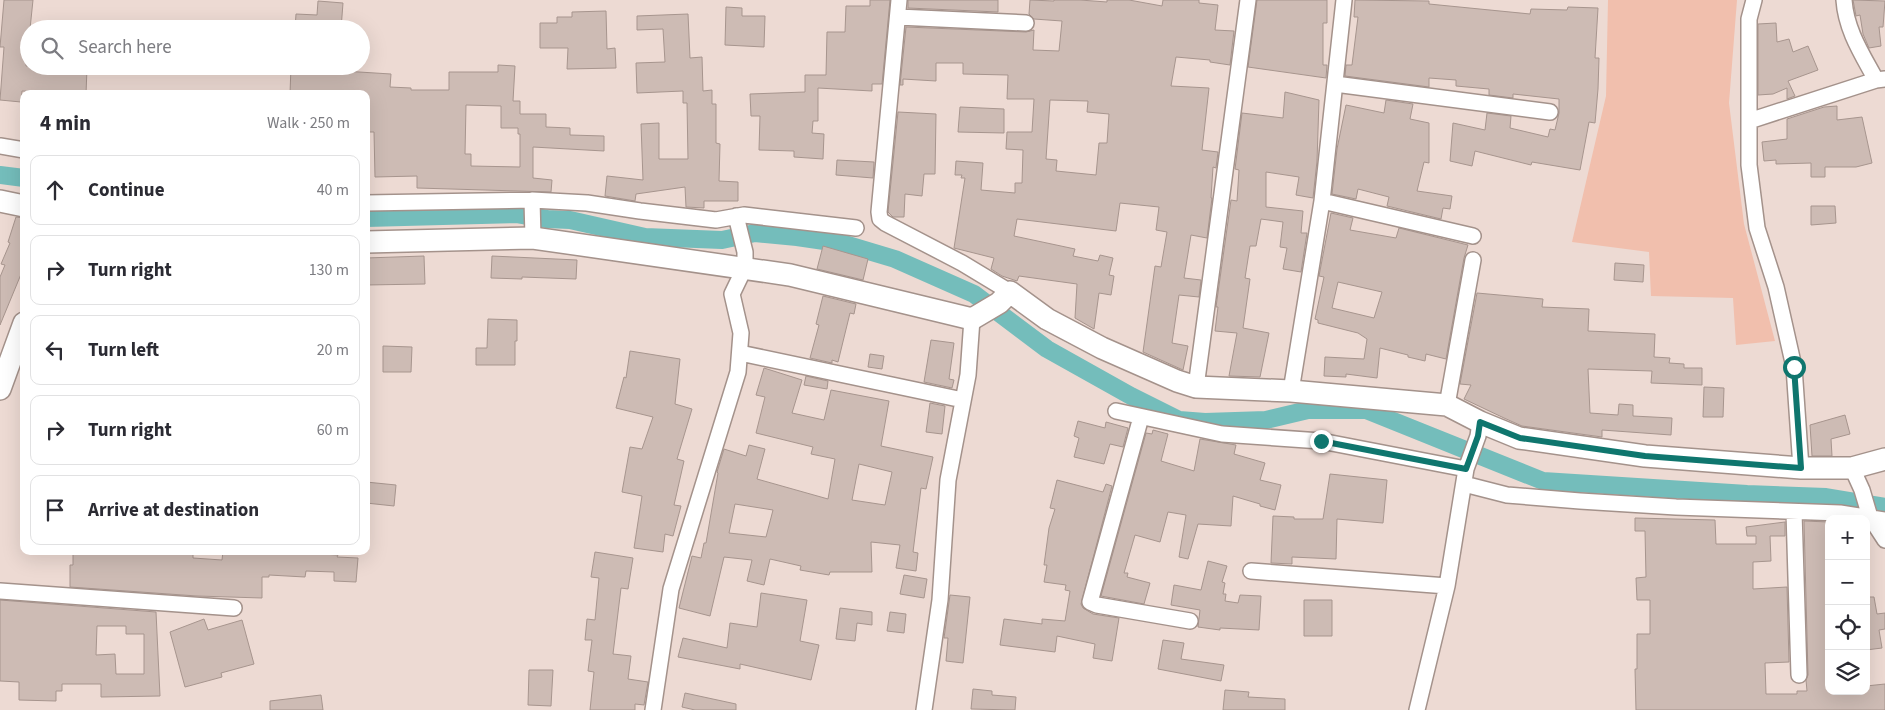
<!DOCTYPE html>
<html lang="en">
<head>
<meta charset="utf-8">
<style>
	:root { --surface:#fff; --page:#f7f7f7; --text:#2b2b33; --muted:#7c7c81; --line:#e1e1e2 }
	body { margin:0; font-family:"Source Sans 3",sans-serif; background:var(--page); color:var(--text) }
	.controls { position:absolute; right:15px; bottom:15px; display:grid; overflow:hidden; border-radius:10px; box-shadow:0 5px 20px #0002 }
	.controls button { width:45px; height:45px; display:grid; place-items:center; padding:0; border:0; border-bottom:1px solid var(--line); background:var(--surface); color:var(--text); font:25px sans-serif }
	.stop { position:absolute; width:15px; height:15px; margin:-11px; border:4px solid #0f766e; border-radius:50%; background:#fff }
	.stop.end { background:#0f766e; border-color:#fff; box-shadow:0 1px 5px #0008 }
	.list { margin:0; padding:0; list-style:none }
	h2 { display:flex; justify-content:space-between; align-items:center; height:65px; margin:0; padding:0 20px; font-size:21px }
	h2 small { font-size:16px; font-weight:400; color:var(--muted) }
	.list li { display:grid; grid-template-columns:32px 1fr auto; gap:15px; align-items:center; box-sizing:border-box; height:70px; margin:0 10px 10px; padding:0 10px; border:1px solid var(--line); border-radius:10px }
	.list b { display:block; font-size:19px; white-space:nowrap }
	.list em { font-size:16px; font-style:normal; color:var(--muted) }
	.icon { flex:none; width:28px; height:28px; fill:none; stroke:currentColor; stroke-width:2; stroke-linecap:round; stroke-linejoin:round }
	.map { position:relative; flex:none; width:1885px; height:710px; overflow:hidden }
	.search { position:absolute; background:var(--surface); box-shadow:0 5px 20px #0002; left:20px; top:20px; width:350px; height:55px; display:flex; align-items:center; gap:12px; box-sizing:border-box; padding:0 18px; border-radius:28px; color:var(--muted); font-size:19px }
	.panel { position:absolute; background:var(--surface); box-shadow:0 5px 20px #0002; left:20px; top:90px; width:350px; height:465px; border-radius:10px }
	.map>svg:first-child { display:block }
	.green { fill:#f1bfad }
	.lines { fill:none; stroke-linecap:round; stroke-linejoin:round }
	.canal { stroke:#74bdbb; stroke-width:18 }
	.building { fill:#cdbbb4; stroke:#a7958e; fill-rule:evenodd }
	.street-casing { stroke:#a4928b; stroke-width:18 }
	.secondary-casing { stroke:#a4928b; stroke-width:24 }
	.street { stroke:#fff; stroke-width:15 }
	.secondary { stroke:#fff; stroke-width:21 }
	.route { stroke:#0f766e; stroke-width:6 }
</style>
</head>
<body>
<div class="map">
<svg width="1885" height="710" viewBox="0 0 1885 710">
	<rect width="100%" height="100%" fill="#eddad3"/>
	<path class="green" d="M1608,0h129l-8,103 15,121 31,117 -39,4 -3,-47 -82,-2 -2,-44 -77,-10 34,-146z"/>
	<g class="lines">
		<path class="canal" d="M0,175l24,3
			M366,218l151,-4 30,5 23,1 75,17 77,3 33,-7 42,4 48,7 50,15 79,35 73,55 84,47 48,24 26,2 61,-2 42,-10h58l177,71 204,13 79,3 59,10"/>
	</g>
	<path class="building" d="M4,0h29l-3,29h-1l-3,37 61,2 -1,26 -64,-3 -1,11 -21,-2 4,-53h-4z
		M870,0h20l-8,84h-10v7l-54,-3v33h-5l-1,12 12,1 -1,25 -29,-2v-6l-35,-1 1,-34h-9l-1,-22 55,-2v-17h21l1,-43h18l1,-26h24z
		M908,0h90v12l-90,-4z
		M1030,0l24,1v-1h26l27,2v-2h22l33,6 1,-6h36v3l19,2 -3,25 19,1 -4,34 -20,-3v-2l-34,-3 -5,29 38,2 -7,62 16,2 -2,16 -3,-1 -2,31h1l-5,40 -16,-3 -7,43 17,2 -2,17 -20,-2 -7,48 16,3 -5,24 -40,-18 12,-86 6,1 6,-35 -11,-2 3,-23 -39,-4 -4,28 -99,-12 -3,17 61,13 -2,7 25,5 2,-6 13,3 -4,17 5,1 -3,19 -12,-2 -5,36 -19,-11 2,-34 -58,-8 -2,5 -15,-5 -11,-7 3,-11 -40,-10 11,-70h-4l1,-3h-7l1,-14 27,2 -2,27 34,3v-10h7l1,-33 -17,-1 1,-17h25l2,-33h-27l1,-24 -45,-1v-11h-27v18l-33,-2v6h-3l6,-58 120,5 8,-2 -1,20 26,1 3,-30 -28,-2 -5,-5zM1050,100l38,1 -1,11 22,2 -2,29h-8l-3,32 -40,-4 1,-11 -11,-1z
		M1257,0h70v23h-4v42h4l-1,13 -78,-11z
		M1355,0l74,1v3l101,10 1,-5 36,1 1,-3 30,1 -3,50h4l-1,31 -3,34 -6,-1 -9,48 -48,-8 -1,3 -56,-14 -3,15 -22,-5 3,-38 32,7 2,-17 24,3 -1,12 38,9 2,-8 5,1 4,-17v-14l-46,-5v4l-24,-3v-6l-33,-3v-6l-27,-2v9l-84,-11 1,-11h6l6,-48h-4z
		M1853,0l32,1 -2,26h-4l2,19 -12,2 -6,-14 -3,-19 -4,1z
		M318,1l25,2 -2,26h-46l1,-15 21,1z
		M726,7l16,1v8h23l-1,31 -39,-2z
		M606,11l1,38 8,-1 1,20 -49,1 1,-21h-28v-25h17v-6h15v-5z
		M688,14l2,44 12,-1 1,34 9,-1v14h4v39l4,1 -1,37 19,1v19h-34v7l-18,-1 -1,-20 -49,7 -1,7 -30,-5 2,-20 36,4 -2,-56 18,-1v36h29l-1,-56h-4v-12l-46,2 -1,-30 29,-1 -2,-33 -26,1v-14z
		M1776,23l1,19 12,-3 4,13 15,-6 10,24 -30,11 7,15 -8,3v-11l-14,6 -15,1v-71z
		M498,65l17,1 -2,35h7v13h26v13l24,1v7l34,1v15l-71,-4v31l19,2 -1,12 -134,-4v-12l-42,1 -1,-45h-8v-38h-76l1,-28h52v5l48,3 -1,13 21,1v2h38v-18h49zM466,105l35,1v22h17v6h2v33l-49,-1v-12h-6z
		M1285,92l34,8 -2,61 -4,37 -17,-3 3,-18 -33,-5v35l37,4 -2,22h6l-6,39 -18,-3 4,-21 -7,-1 3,-25 -22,-3 -5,27h-6l-5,32 5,1 -7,49 26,5 -9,44 -31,-1 8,-43 -22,-2 3,-24h-2l15,-107 6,1 2,-31 -4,-1 7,-56 41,5z
		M1386,100l27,4 -3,15 19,4v40l-5,-1 -7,29 35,5 -2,13 -7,-1 -2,11 -54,-13 2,-9 -31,-8 -2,10 -24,-5 5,-45 9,-44 38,8z
		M1837,106v14l25,-3 10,46 -16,4h-31v10h-14v-14l-35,1v-4l-12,1 -2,-19 25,-3v-20l37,-12z
		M960,107l44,2v24l-46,-1z
		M898,112l38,2 -1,60h-11l-2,22 -17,-2 -1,23h-11l-5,-5z
		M837,160l37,2 -1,16 -37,-3z
		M1811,206h24l1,17 -25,2z
		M1331,213l22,5 -3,12 46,8 3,-10 69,17 -4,13 -18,101 -20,-5 -1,7 -17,-4v-2l-28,-7 -3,30 -31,-4v3l-22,-1 1,-19 39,2 3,-20 -9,-6 -40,-10v-3l-3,-1 9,-42 -5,-1zM1338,282l44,10 -8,26 -42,-10z
		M16,217l8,1v49l-24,58v-48l5,-12 -4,-1 9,-21 -2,-1z
		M823,246l45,13 -5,21 -46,-11z
		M424,256l1,28 -59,1v-27z
		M492,256l85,4 -1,19 -54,-2v2l-31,-1z
		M1615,263l29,2 -1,17 -29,-2z
		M1477,293l66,6 -1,8 47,2 -1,22 67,3 -1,23 16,1 -1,5 15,1v4h18v17l-51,-2 1,-12 -64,-2 2,44 28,2 1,-11 14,1v11l39,2 -1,17 -69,-5v7l-80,-11 -18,-8 -40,-19 7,-14 -11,-1z
		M823,296l33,8 -2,10 -4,-1 -12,49 -6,-2v3l-22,-5 9,-33 -3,-1z
		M488,319l29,1v21h-2v24h-39v-17h11z
		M931,340l23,3 -5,36 5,1 -2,8 -28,-6z
		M383,346l29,1 -1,25h-28z
		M630,351l50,8 -5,45 17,5 -15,50 7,2 -10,44 7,1 -8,30 -8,-2 -2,18 -29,-4 8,-52 -20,-4 8,-45 12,2 11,-32 -37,-9 8,-31 2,1z
		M870,354l14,2 -2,13 -14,-2z
		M764,368l38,12 -10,33 32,7 7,-30 58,11 -8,45 52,11 -7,32 -5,-1 -8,64 5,1 -2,18 -20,-3 4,-23 -29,-3 1,30h-42l-1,3 -29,-5 1,-4 -31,-7 -6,26 -17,-4 5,-21 -28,-3 -14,59 -31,-8 13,-52 9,2 3,-15h2l12,-70 -1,-1 7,-23 22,7 3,-11 16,4 -8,30 71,20 7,-40 -24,-5 2,-7 -57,-14 9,-36 -9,-2zM859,464l33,8 -7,33 -33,-5zM735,504l38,6 -7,27 -37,-4z
		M806,376l22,5 -1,8 -23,-4z
		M1704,387l20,1 -1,29h-20z
		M930,403l15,3 -3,28 -16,-2z
		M1845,415l5,19 -19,5 1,17h-20l-2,-31z
		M1078,421l27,7 1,-6 22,6 -5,19 -13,-3 -6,20 -30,-7 5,-19 -5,-2z
		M1153,430l15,4 -7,27 33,10 6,-32 36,6 -2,9 31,9 -5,17 21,5 -6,25 -15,-4v-2l-27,-8 -2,30 -33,-2 -10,35 -9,-2 7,-42 -18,-3 -8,30 -25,-7 -11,38h4l-1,4 23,6 -6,21 -43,-8 45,-163 6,1z
		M1330,474l57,6 -4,43 -46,-4 -1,40 -44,-2v7l-21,-1 2,-47 21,1v2h29z
		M1057,480l46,12 3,-8 6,2 -31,118 2,4 10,6 26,4 -7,43 -19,-3 2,-14 -38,-8 -2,16 -55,-7 4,-26 38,5v-5l23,2 5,-30 -5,-1 1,-5 -22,-3 3,-17h-3l5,-37 6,-19 -5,-1z
		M366,482l30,3 -2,21 -28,-3z
		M1635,518l80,2 1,24h40v-8h-9l-1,-9 39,-5v14h-15l1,25 -18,1v27l34,-2 2,75 -24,1 1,31h31v-3h10l-1,-11 2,-5 -4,-154 25,1v169h37v-5l19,-2v26h-249l-1,-41h2v-35h13v-34h-13l-1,-22 10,-1 -1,-46h-10z
		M73,551h120v7l29,2 1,-9h83v2l32,2 -1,2 21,1 -2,24 -22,-1v-9l-28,-1 -1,6 -36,-2v2h-7v21l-65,-2 -127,-9v-22h3z
		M595,552l38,6 -5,31 -7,-1 -8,66 18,2 -3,23 20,3 -4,23 -9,-1v6h-45l4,-38 -6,-1 4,-31h-7l2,-21 8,1 4,-42 -8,-1z
		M1208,561l19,5 -5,16 3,1 -2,11h3l-1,7 13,2 2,-8 21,1 -2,34 -39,-2v2l-22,-3 2,-17 -29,-5 3,-20 27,5z
		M904,575l23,4 -3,19 -24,-4z
		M761,593l46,7 -7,41 19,4 -8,35 -71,-16v5l-62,-12 5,-19 44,10 3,-25 27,4z
		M950,595l20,2 -7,66 -17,-2 2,-23h-4z
		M1866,597h8l3,17 8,-1v16l-6,1 3,18 -16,2z
		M0,600l156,12 4,84 -59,1v-13h-39v7h-6v10l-37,-1v-18l-19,-1zM97,626h29v8h18v40h-28l-1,-20 -19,1z
		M1304,600h28v36h-28z
		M840,608l32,4v13l-15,-2 -2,18 -19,-2z
		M890,612l16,2 -2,19 -17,-2z
		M204,619l4,11 34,-10 12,44 -33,9 1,4 -37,10 -15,-55z
		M1163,640l21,3 -3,16 43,6 -3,16 -63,-12z
		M529,670h24l-2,36 -23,-1z
		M973,689l19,2v4l24,2 -1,13 -44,-1z
		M1225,690l24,2 -1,5 37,2v11h-62z
		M685,693l51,11v6h-41l-13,-3z
		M321,695l2,15h-53v-9z"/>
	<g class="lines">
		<g class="street-casing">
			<path id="street" d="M899,0l-20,212 1,7 5,4 77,40 48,29
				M1754,0l-5,19v146l8,63 19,59 18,80 7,101
				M1844,0c2,30 18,54 32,80
				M898,17l128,6
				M1335,84l215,28
				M1749,121l127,-41 9,-1
				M0,146l24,4
				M532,200l1,38
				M1322,201l151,35
				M366,203l166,-3 55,3 53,8 76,9 28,-5 112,13
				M740,353l223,47
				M1196,387l52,-387
				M1291,391l31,-190 22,-201
				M1447,405l26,-145
				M1116,411l106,23 99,7 145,28
				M1141,417l-51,185 7,3 93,16
				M1852,468l10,22 8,27 15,23
				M1464,484l43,11 73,6 96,6 164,6 45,7
				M1794,512l5,163
				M1251,571l196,15
				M0,591l234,17
				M653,710l18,-121 67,-217 3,-39 -9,-39 13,-27v-15l-9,-36
				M924,710l16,-110 8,-120 20,-105 4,-56
				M1417,710l30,-124 19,-117 12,-33 2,-14"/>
		</g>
		<g class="secondary-casing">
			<path id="secondary" d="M0,201l24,5
				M366,242l167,-4 257,37 182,44 27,-16 11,-11 37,27 55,29 75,33 19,6 95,4 156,14 33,17 39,16 126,18 156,12h51l33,-9
				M0,389l24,-66"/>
		</g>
		<use href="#street" class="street"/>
		<use href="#secondary" class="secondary"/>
	</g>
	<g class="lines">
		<path class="route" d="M1321,441l145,28 12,-33 2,-14 40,16 125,18 156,12 -7,-101"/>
	</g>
</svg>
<div class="controls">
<button>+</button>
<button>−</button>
<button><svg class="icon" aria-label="locate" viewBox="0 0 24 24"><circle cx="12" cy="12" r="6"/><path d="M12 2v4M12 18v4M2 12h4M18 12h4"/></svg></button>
<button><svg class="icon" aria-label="layers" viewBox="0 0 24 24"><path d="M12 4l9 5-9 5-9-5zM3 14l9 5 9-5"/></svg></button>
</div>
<div class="stop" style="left:1794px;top:367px"></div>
<div class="stop end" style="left:1321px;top:441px"></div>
<div class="search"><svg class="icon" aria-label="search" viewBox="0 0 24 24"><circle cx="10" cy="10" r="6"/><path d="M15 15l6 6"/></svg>Search here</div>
<section class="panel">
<h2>4 min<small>Walk · 250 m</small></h2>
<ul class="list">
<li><svg class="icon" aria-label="ahead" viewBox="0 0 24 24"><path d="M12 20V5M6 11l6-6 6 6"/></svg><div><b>Continue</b></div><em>40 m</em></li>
<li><svg class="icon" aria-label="right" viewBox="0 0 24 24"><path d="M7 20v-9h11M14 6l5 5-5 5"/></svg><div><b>Turn right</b></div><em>130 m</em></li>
<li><svg class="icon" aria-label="left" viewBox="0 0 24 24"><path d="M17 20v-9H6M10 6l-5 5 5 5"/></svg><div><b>Turn left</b></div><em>20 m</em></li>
<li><svg class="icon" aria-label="right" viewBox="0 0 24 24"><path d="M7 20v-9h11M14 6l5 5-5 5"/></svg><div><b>Turn right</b></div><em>60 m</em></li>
<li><svg class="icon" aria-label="arrive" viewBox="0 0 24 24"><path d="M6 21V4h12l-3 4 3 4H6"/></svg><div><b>Arrive at destination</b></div></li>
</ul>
</section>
</div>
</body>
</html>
